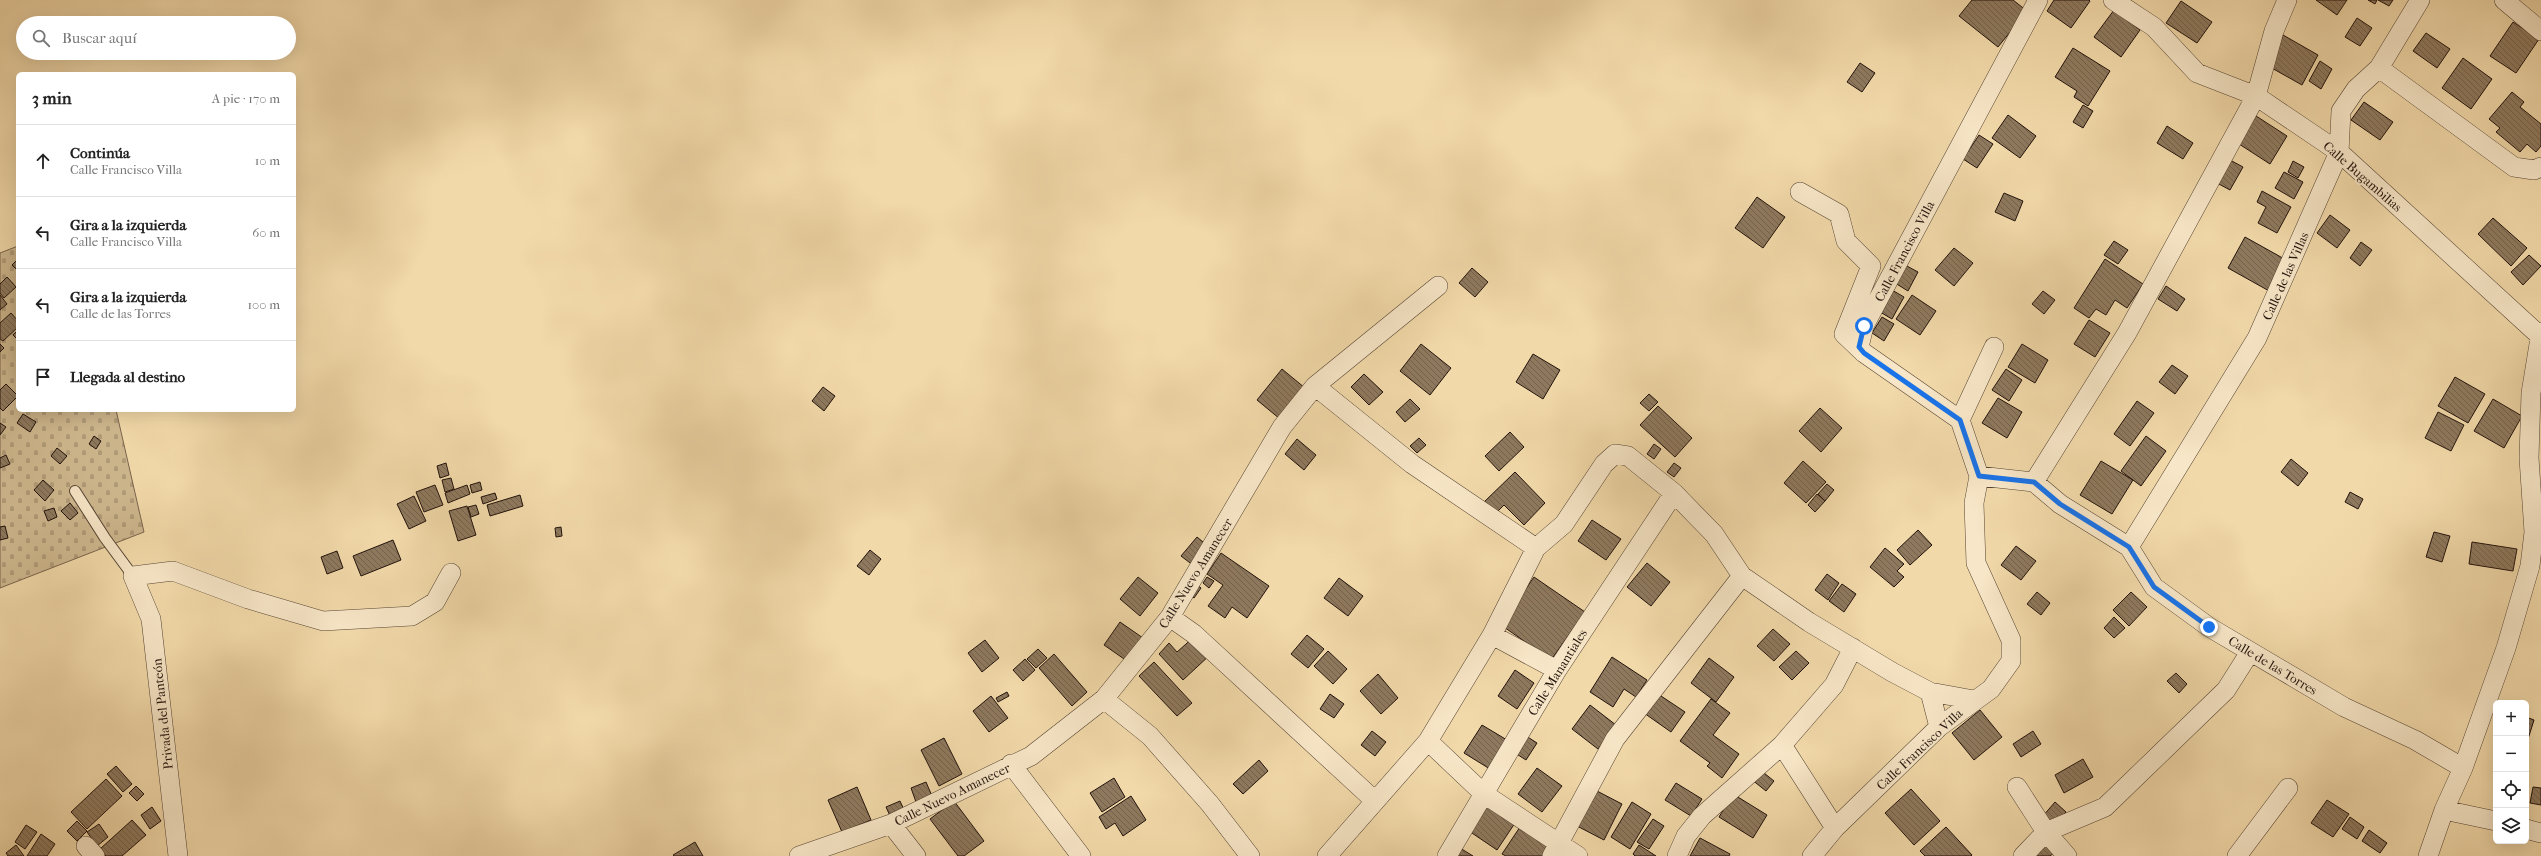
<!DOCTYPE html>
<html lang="es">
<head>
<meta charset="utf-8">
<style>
	:root { --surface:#fff; --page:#f6f6f6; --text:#222; --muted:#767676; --line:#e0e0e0 }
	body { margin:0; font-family:"IM FELL French Canon",serif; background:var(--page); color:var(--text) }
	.controls { position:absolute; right:12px; bottom:12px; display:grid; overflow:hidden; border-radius:6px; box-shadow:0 4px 16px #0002 }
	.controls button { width:36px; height:36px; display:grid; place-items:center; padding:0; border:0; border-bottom:1px solid var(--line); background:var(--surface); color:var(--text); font:20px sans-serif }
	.stop { position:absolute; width:12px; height:12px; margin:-9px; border:3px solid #1a73e8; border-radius:50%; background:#fff }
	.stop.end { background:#1a73e8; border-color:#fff; box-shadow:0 1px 4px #0008 }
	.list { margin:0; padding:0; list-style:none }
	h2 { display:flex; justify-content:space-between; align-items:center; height:52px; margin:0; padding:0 16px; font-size:17px }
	h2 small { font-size:13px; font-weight:400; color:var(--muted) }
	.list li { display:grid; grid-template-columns:26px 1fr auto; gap:12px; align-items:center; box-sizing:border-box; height:72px; padding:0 16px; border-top:1px solid var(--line) }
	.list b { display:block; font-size:15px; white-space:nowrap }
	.list p { margin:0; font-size:13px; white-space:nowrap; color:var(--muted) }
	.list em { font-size:13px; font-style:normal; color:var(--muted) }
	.icon { flex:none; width:22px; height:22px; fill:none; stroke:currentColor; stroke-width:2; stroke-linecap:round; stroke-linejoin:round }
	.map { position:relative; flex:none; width:2541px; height:856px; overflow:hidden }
	.search { position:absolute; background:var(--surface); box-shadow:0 4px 16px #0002; left:16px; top:16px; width:280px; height:44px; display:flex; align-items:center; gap:10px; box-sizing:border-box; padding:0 14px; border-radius:22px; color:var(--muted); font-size:15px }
	.panel { position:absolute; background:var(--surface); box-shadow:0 4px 16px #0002; left:16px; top:72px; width:280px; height:340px; border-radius:6px }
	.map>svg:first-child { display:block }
	.cemetery { fill:url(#cemetery-stones); stroke:#78644d }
	.building { fill:url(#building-back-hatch); stroke:#21120c }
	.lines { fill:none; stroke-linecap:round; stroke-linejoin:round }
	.lane-casing { stroke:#543; stroke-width:12 }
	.street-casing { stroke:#543; stroke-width:20 }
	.lane { stroke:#f7e6c7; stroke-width:10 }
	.street { stroke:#f7e6c7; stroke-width:19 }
	.route { stroke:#1a73e8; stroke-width:5 }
	.labels { text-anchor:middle; stroke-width:4; stroke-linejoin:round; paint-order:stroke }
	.street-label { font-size:13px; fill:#21120c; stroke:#f7e6c7 }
</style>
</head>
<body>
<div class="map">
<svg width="2541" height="856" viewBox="0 0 2541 856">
	<defs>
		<pattern id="cemetery-stones" width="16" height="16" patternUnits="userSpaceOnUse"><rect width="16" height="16" fill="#ceb78e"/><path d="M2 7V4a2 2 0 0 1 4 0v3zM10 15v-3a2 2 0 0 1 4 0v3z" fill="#b19c79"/></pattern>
		<pattern id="building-back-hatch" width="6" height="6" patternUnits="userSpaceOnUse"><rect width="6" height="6" fill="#8e795e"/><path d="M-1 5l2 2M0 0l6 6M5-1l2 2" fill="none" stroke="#74624c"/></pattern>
	</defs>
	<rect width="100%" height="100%" fill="#f2d9a9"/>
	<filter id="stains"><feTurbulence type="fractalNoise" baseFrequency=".005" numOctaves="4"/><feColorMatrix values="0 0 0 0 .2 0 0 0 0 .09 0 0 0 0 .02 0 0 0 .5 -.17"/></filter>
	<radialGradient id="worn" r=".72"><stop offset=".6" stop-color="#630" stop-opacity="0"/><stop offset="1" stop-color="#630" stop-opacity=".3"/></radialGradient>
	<path class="cemetery" d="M18,246v164h98l28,122 -144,56v-335z"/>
	<path class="building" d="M1972,0h41l14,11 -29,36 -39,-31z
		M2054,0h35l1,1 -19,27 -24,-17z
		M2316,0h31l-10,15z
		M2368,0h9l-2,4z
		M2378,0h15l-4,6z
		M2181,1l31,21 -15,21 -31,-20z
		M2114,10l26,20 -19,27 -27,-20z
		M2357,18l15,10 -12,18 -15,-9z
		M2513,22l26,17 -23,34 -26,-17z
		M2426,33l24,16 -13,19 -24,-17z
		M2283,35l35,20 -16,30 -32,-18z
		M2073,48l37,23 -22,35 -14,-9 3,-6 -22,-14z
		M2463,58l29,21 -21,30 -29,-21z
		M2320,61l12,8 -11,20 -12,-8z
		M1860,63l15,10 -13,19 -15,-10z
		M2512,92l12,10 -4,5 21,17v22l-5,6 -9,-8 -7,8 -24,-20 4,-4 -11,-9z
		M2364,102l29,20 -13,18 -29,-20z
		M2083,105l10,6 -10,17 -10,-6z
		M2253,114l34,22 -17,28 -34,-22z
		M2008,115l28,21 -16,22 -28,-20z
		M2167,126l26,17 -10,16 -26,-16z
		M1979,135l14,9 -16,24 -14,-9z
		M2230,160l13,7 -13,23 -13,-7z
		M2293,161l11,6 -6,11 -10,-6z
		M2284,172l19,10 -9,17 -19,-11z
		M2262,191l29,16 -14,26 -19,-10 8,-16 -9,-5z
		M2004,193l19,8 -8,20 -20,-9z
		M1757,197l28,20 -22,31 -28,-20z
		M2330,215l20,15 -13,18 -20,-15z
		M2493,218l34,30 -16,18 -33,-32z
		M2245,237l43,24 -17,31 -43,-24z
		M2114,241l14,9 -10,14 -14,-9z
		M2361,242l11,8 -12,16 -10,-8z
		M1954,248l19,15 -19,23 -19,-16z
		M2529,255l12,11 -18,19 -12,-13z
		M18,259v12l-6,-6z
		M2105,259l38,25 -16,24 -12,-8 -9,15 -10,-6 -7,9 -15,-10z
		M1905,265l13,7 -10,19 -13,-8z
		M1472,268l16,14 -13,15 -16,-14z
		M7,277l9,10 -12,11 -4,-5v-9z
		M2166,286l19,13 -8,12 -19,-12z
		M1892,290l12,7 -12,22 -12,-7z
		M2043,291l12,9 -11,14 -12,-10z
		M0,295l7,9 -7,6z
		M1912,295l24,16 -16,24 -24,-16z
		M11,313l7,8v6l-15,14 -3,-2v-16z
		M1882,317l12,7 -10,17 -12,-8z
		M2089,320l21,13 -15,24 -21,-13z
		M18,330v10l-5,-5z
		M0,344l4,4 -4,4z
		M1421,344l30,24 -21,27 -30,-24z
		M2022,344l26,16 -13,23 -27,-16z
		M1533,354l27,16 -17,29 -27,-17z
		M2172,365l16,11 -13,18 -16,-12z
		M1282,369l23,19 -25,31 -23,-19z
		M2006,369l16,11 -13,21 -17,-11z
		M1364,374l19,18 -14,13 -18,-18z
		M2455,377l30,17 -17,29 -30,-17z
		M6,384l12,12 -15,15 -3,-3v-18z
		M823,387l12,9 -11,15 -12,-10z
		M1649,394l9,8 -9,9 -9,-8z
		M1998,398l24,14 -15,26 -25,-15z
		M1410,399l10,10 -15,13 -9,-10z
		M2493,399l29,17 -18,32 -30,-17z
		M2137,401l17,12 -24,33 -16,-12z
		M1658,406l34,32 -17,19 -35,-32z
		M1820,408l22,20 -21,24 -22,-21z
		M2438,412l26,13 -13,26 -26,-13z
		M23,414l13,8 -6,10 -13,-9z
		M0,423l6,4 -6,8z
		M1510,432l14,15 -25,24 -14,-15z
		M94,436l7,5 -5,8 -7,-5z
		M2146,436l20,15 -25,35 -20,-15z
		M1419,438l7,7 -9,8 -7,-7z
		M1297,439l19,16 -12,15 -19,-16z
		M1654,444l7,5 -7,10 -7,-5z
		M57,448l10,8 -7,8 -9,-8z
		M6,455l4,9 -10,4v-10z
		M2291,459l17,14 -10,13 -17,-14z
		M1803,461l23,21 -20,21 -22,-20z
		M2101,461l32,19 -21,34 -32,-19z
		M446,463l3,12 -9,3 -3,-12z
		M1674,463l7,5 -7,9 -7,-5z
		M1515,472l30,31 -21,22 -20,-20 -9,9 -12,-11z
		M451,478l3,11 -9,3 -3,-12z
		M43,480l11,10 -9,11 -11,-11z
		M480,482l2,8 -10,3 -2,-8z
		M1827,484l7,6 -9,11 -7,-7z
		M435,485l8,20 -19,7 -8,-20z
		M467,485l3,9 -22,9 -3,-10z
		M2350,492l13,7 -5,10 -13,-7z
		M495,493l2,6 -14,5 -2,-7z
		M1817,494l8,7 -10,11 -7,-7z
		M520,495l3,11 -33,10 -3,-11z
		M414,496l12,25 -17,8 -12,-25z
		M70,503l8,10 -8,7 -9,-9z
		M476,505l3,9 -8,3 -3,-10z
		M467,506l9,29 -18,6 -9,-30z
		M54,508l3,9 -9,4 -4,-10z
		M1592,520l29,19 -15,21 -28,-19z
		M5,526l3,12 -8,2v-13z
		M561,527l1,9 -6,1 -1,-9z
		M1918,530l14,15 -22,20 -13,-15z
		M2434,532l16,4 -8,26 -16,-5z
		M1197,537l12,10 -15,19 -13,-10z
		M393,540l8,20 -40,16 -8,-20z
		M2472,542l45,7 -4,22 -44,-7z
		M2016,546l20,15 -15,19 -20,-15z
		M1885,548l19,16 -7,7 7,6 -10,10 -24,-20z
		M870,550l11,9 -12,16 -12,-9z
		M337,551l6,17 -16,6 -6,-17z
		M1221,553l48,33 -22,32 -15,-11 -7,11 -17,-12 15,-21 -16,-11z
		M1647,563l23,19 -19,24 -24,-19z
		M1827,574l12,9 -11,17 -13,-10z
		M1138,577l20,16 -18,23 -20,-17z
		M1207,577l7,4 -5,7 -6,-5z
		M1534,577l51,35 -34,48 -50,-35z
		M1339,578l24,18 -15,20 -24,-18z
		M1196,584l5,4 -7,10 -6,-4z
		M1842,584l14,10 -12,18 -15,-11z
		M2037,592l13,11 -9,12 -14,-11z
		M2131,592l16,15 -18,19 -16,-16z
		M2114,617l11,11 -11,10 -10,-10z
		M1120,622l23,16 -16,23 -23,-16z
		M1773,629l17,15 -16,17 -17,-15z
		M1307,635l17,14 -16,19 -17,-14z
		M1195,636l16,18 -28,26 -24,-26 10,-11 8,9z
		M985,640l14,18 -17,14 -14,-19z
		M1038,649l9,9 -11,10 -9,-9z
		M1328,651l19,18 -14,15 -19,-18z
		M1796,651l13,12 -17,17 -13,-13z
		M1054,654l33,38 -15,14 -33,-38z
		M1612,657l35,23 -11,17 -12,-8 -11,18 -23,-15z
		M1709,658l25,19 -18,25 -25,-19z
		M1025,659l10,11 -12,11 -10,-11z
		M1154,662l38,41 -15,13 -38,-40z
		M1515,670l19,13 -17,26 -19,-13z
		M2176,673l11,11 -8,9 -12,-12z
		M1378,674l20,24 -17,16 -21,-23z
		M1007,692l2,4 -11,6 -2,-4z
		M1330,694l14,10 -10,14 -14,-9z
		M1658,694l27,18 -14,20 -27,-19z
		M991,696l17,22 -19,14 -16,-21z
		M1711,699l19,14 -17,22 26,19 -17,24 -15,-12 3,-3 -30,-22z
		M1590,705l26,20 -18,24 -26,-20z
		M1980,710l22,27 -28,23 -22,-27z
		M2526,717l8,3 -6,19h-2z
		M1482,725l25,15 -17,29 -26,-16z
		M1372,731l14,11 -11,14 -14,-11z
		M2033,731l8,13 -20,13 -8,-13z
		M1523,734l14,9 -11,17 -14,-9z
		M944,738l18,36 -23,12 -18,-36z
		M2083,759l10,18 -29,16 -9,-18z
		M1259,760l9,11 -25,23 -10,-10z
		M116,766l16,18 -9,8 -16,-18z
		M1537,768l25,18 -20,26 -24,-18z
		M1759,769l15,12 -8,10 -15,-12z
		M1114,778l11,19 -23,15 -12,-19z
		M106,779l16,17 -35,33 -16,-17z
		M926,782l6,14 -16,6 -5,-14z
		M1676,783l26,16 -11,17 -26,-16z
		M136,786l8,8 -7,7 -8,-8z
		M857,787l14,33 -29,12 -14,-32z
		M2533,787l8,1v17l-11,-2z
		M1911,789l29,32 -26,24 -29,-32z
		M1595,790l27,14 -18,36 -27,-14z
		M1733,794l34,21 -14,23 -34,-21z
		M1131,796l15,24 -23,16 -8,-13 -9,6 -7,-12z
		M2327,800l22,14 -16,23 -22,-14z
		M900,801l5,11 -14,6 -5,-11z
		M954,801l30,40 -20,15h-6l-28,-37z
		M1632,802l19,12 -21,35 -19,-12z
		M2055,802l11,10 -12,13 -11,-9z
		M1487,804l28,19 -18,27 -28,-19z
		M152,807l9,14 -11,8 -9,-14z
		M2350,817l14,10 -7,12 -15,-10z
		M1653,819l11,7 -15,23 -12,-7z
		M132,820l14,15 -24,21h-16l-6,-7z
		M77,821l10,10 -10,10 -10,-10z
		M99,824l9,13 -11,9 -10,-14z
		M1522,824l31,21 -7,11h-40l-4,-2z
		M26,825l11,7 -12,17 -10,-7z
		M1946,827l26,28 -1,1h-46l-5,-5z
		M2369,830l18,13 -7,10 -18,-12z
		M41,834l14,10 -8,12h-20z
		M1700,838l30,16 -1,2h-39z
		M695,842l8,14h-29l-1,-1z
		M2046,843l8,10 -4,3h-19z
		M16,845l8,11h-16l-2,-3z
		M1639,845l17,11h-21l-2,-2z
		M1460,848l13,8h-18z"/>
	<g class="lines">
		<g class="lane-casing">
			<path id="lane" d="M75,491l30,47 28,38"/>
		</g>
		<g class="street-casing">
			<path id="street" d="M2113,0l41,27 43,46 59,23 83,56 200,183
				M2504,0l37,31
				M2379,68l135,99 20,3 7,-3
				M1800,192l39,22 7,27 25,25 -27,68 20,19 96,67 19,56 -5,27 2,60 35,77v21l-20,28 -52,38 -104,101 -23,28
				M1859,347l5,-21 174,-326
				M1315,386l97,78 124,84
				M1960,420l34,-73
				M1979,476l55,6 26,22 69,43 25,40 55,40 135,80 71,33 48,28
				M2034,482l93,-149 129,-237 18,-65 13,-31
				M2129,547l128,-209 82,-186 2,-41 15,-22 23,-21 41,-68
				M1170,617l24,17 180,166
				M1492,635l65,35
				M1930,692l9,35
				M1104,699l46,37 60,68 40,52
				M1428,741l56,53 94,62
				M1782,745l53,83
				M1011,764l70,92
				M2017,787l29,45 21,24
				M2444,810l52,11
				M891,824l25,32
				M2526,829l15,4
				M86,846l9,10
				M178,856l-27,-237 -18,-43 40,-5 75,28 75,22 89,-5 23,-14 16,-29
				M799,856l92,-32 140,-68 73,-57 66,-82 112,-190 33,-41 123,-100
				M1327,856l101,-115 64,-106 44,-87 28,-24 40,-60 11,-10 13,2 46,37 40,41 28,42 67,46 83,50 38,20 44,8
				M1447,856l110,-186 117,-177
				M1552,856l63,-117 127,-163
				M1677,856l9,-20 16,-20 80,-71 52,-60 19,-37
				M2023,856l23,-24 59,-25 121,-117 24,-38
				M2237,856l51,-68
				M2428,856l16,-46 19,-42 43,-120 24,-82 4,-34 -5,-74 2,-65 10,-61"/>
		</g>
		<use href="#lane" class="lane"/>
		<use href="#street" class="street"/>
	</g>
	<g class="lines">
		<path class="route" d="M1864,326l-5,21 5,6 96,67 19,56 55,6 26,22 69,43 25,40 55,40"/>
	</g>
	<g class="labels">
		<g class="street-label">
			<text transform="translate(2363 176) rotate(41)" y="5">Calle Bugambilias</text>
			<text transform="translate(1904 251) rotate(-62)" y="5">Calle Francisco Villa</text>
			<text transform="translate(2285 276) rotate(-66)" y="5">Calle de las Villas</text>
			<text transform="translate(1195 573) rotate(-58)" y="5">Calle Nuevo Amanecer</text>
			<text transform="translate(2273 665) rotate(31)" y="5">Calle de las Torres</text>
			<text transform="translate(1557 672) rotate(-58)" y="5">Calle Manantiales</text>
			<text transform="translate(162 714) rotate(-96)" y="5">Privada del Panteón</text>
			<text transform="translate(1919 749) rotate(-43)" y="5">Calle Francisco Villa</text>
			<text transform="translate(952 794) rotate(-26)" y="5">Calle Nuevo Amanecer</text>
		</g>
	</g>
	<rect width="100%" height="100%" filter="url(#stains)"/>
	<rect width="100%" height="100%" fill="url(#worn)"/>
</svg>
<div class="controls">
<button>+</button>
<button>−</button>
<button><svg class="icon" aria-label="locate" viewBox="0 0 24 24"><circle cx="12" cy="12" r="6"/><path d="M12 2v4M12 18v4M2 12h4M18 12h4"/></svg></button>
<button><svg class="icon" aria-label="layers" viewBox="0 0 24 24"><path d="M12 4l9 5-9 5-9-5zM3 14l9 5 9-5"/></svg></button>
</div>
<div class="stop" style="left:1864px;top:326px"></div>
<div class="stop end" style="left:2209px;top:627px"></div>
<div class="search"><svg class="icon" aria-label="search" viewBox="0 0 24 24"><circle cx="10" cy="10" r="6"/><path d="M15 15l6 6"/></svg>Buscar aquí</div>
<section class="panel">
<h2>3 min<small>A pie · 170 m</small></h2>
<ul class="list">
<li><svg class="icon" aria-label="ahead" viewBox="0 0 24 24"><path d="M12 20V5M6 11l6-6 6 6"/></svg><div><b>Continúa</b><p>Calle Francisco Villa</p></div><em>10 m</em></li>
<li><svg class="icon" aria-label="left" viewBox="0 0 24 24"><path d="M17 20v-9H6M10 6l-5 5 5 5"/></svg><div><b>Gira a la izquierda</b><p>Calle Francisco Villa</p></div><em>60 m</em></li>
<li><svg class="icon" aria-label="left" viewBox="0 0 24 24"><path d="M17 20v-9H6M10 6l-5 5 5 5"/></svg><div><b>Gira a la izquierda</b><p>Calle de las Torres</p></div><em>100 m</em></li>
<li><svg class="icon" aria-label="arrive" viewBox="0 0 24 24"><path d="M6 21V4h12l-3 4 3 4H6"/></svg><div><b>Llegada al destino</b></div></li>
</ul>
</section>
</div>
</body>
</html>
